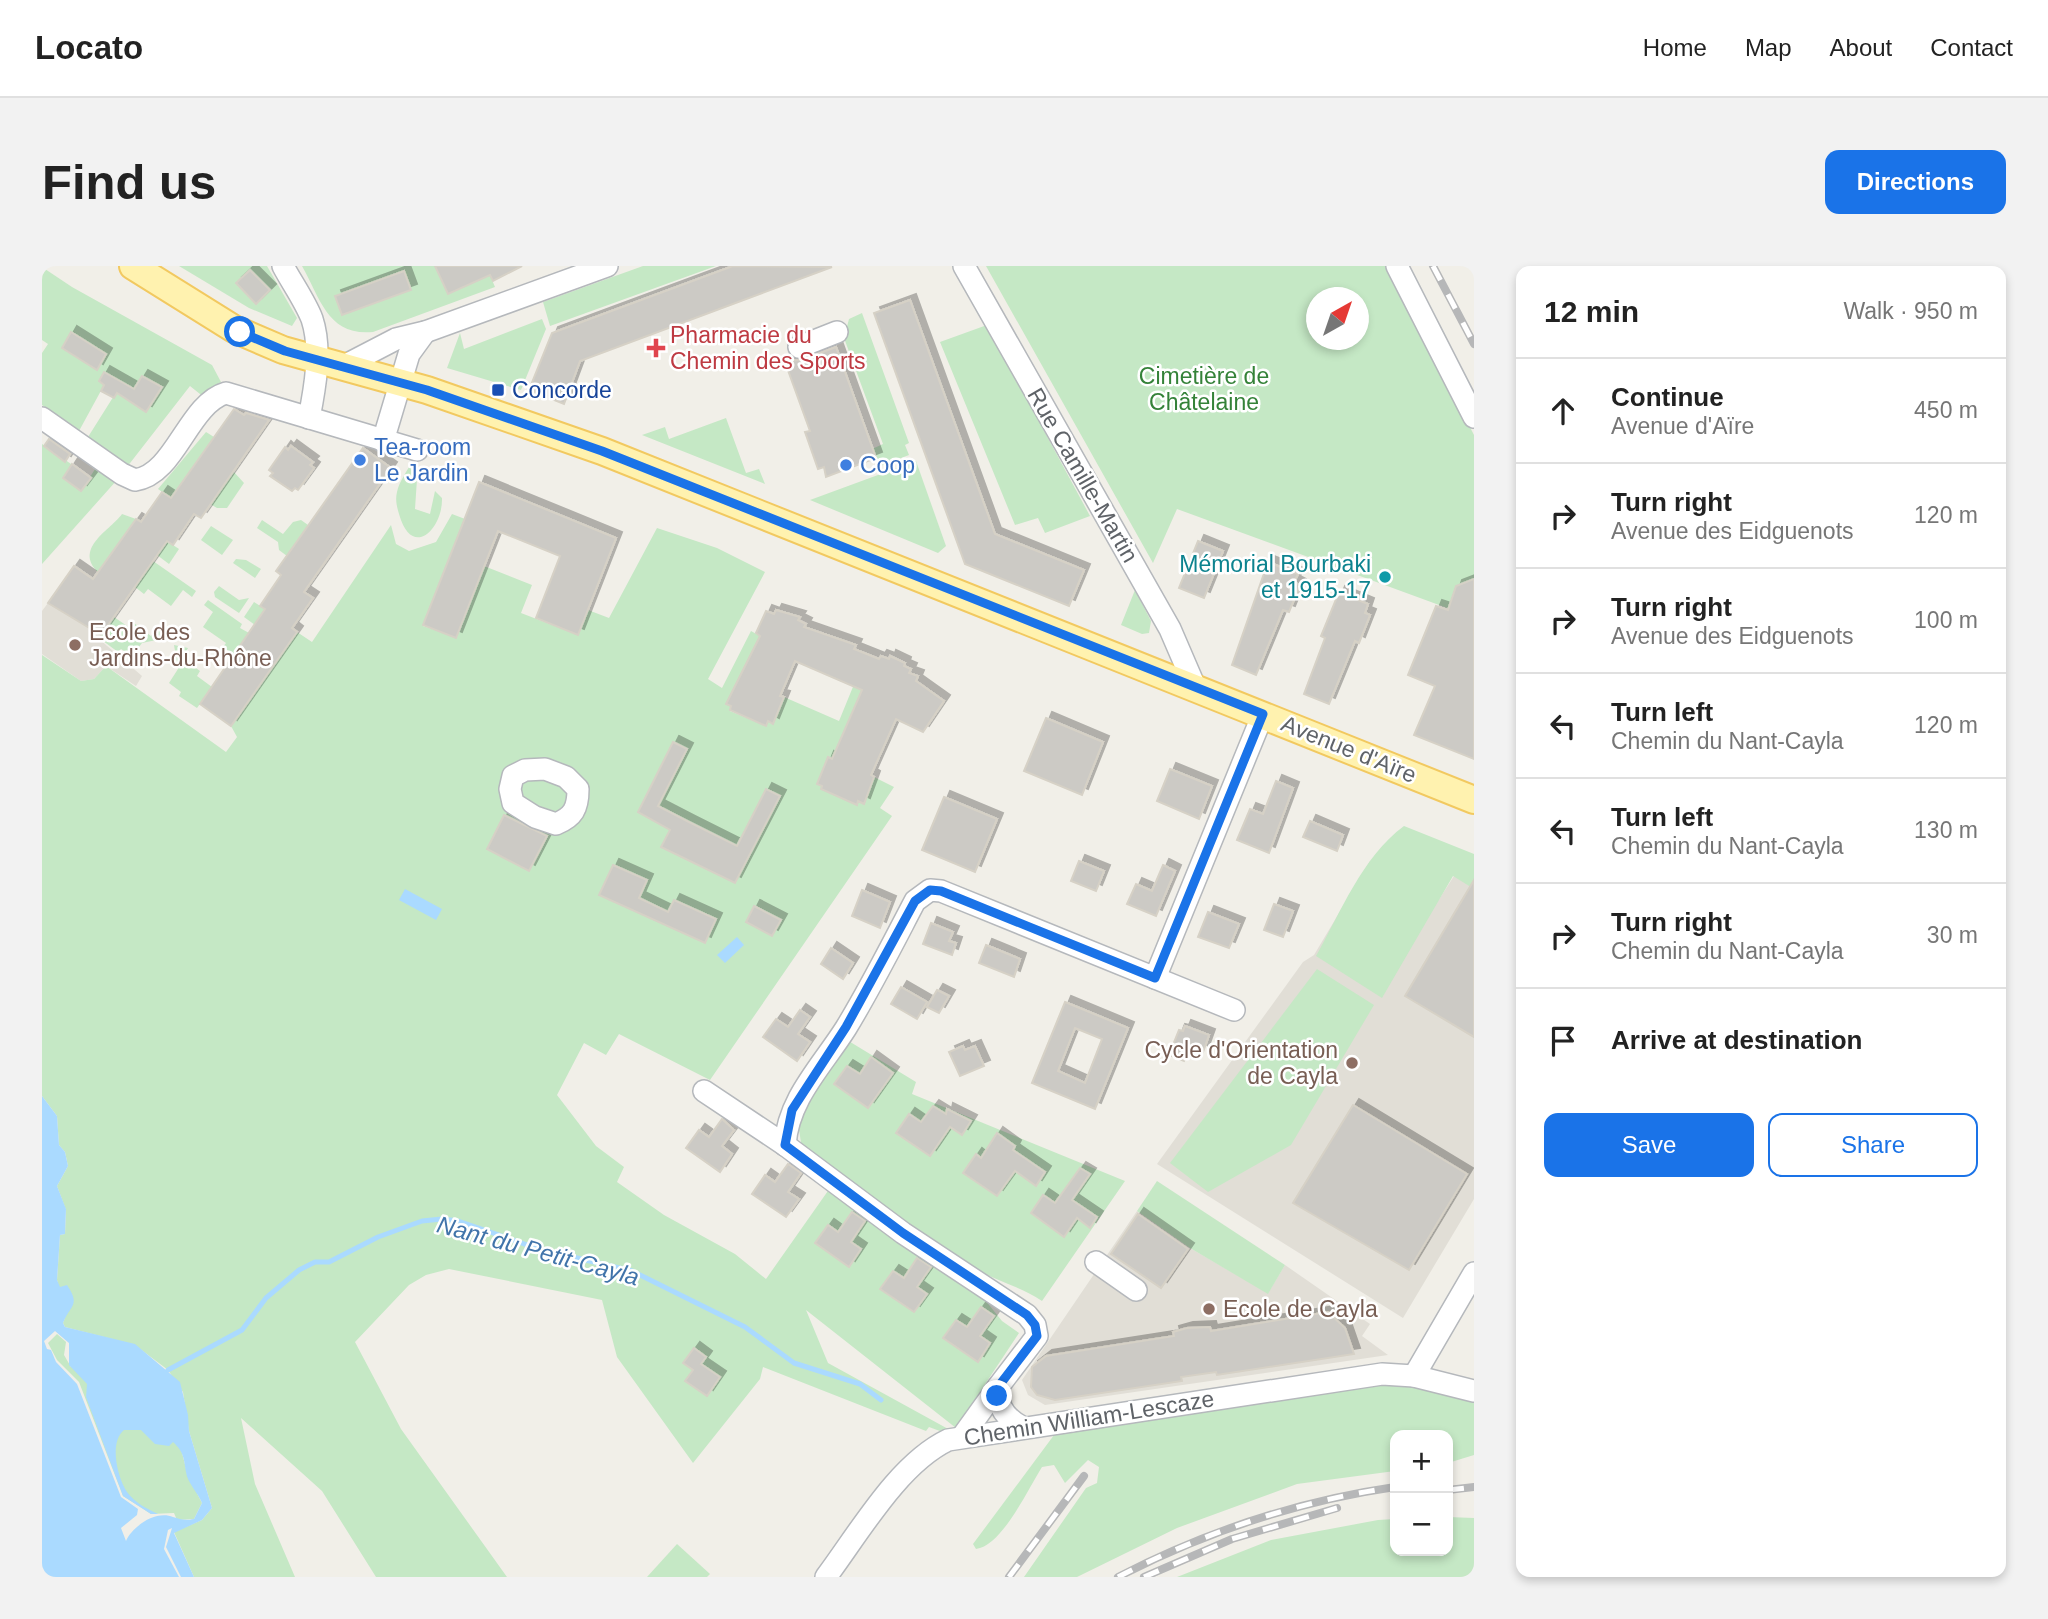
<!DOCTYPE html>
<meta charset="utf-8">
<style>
body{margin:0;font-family:Arial,sans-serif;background:#f2f2f2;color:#222}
.controls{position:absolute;right:21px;bottom:21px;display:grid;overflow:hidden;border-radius:14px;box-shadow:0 4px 10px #0003}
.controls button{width:63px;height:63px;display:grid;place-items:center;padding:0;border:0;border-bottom:2px solid #e0e0e0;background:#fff;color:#222;font:35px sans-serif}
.compass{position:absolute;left:1264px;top:21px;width:63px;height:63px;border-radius:50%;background:#fff;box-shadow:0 4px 10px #0003;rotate:40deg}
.stop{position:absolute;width:21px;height:21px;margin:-16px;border:5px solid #1a73e8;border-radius:50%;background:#fff}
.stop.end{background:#1a73e8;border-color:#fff;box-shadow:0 2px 7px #0008}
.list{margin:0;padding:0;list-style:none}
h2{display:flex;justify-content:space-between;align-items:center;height:91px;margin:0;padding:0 28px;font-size:30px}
h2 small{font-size:23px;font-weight:400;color:#767676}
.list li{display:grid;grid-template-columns:46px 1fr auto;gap:21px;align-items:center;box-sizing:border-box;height:105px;padding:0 28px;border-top:2px solid #e0e0e0}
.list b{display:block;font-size:26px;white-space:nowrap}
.list p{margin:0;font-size:23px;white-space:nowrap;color:#767676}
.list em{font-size:23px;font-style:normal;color:#767676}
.actions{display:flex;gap:14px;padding:21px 28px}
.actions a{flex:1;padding:16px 0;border:2px solid #1a73e8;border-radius:14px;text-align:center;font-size:24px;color:#1a73e8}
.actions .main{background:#1a73e8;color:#fff}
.icon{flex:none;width:38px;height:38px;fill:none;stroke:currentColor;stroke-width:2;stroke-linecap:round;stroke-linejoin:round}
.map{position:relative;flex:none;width:1432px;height:1311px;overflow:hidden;border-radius:14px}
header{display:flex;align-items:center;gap:42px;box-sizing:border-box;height:98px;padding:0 35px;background:#fff;border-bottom:2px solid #e0e0e0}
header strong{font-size:33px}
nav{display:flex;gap:38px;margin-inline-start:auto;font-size:24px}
.intro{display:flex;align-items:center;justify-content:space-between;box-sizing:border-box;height:168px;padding:0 42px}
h1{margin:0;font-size:49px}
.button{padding:18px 32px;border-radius:14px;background:#1a73e8;color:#fff;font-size:24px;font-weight:700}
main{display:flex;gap:42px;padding:0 42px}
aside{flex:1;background:#fff;border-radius:14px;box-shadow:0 4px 10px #0003}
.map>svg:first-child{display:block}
</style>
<header>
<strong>Locato</strong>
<nav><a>Home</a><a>Map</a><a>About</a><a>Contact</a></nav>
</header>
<div class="intro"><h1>Find us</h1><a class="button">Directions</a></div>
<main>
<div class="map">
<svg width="1432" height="1311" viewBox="0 0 1432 1311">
<defs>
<filter id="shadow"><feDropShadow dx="6" dy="-6" stdDeviation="0" flood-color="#0004"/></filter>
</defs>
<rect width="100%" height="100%" fill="#f1efe8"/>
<g fill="#e1ded6">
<polygon points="6,337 59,369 57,373 100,410 94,420 64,400 52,413 39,415 0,388 0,345"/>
<polygon points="1328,595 1396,635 1412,610 1432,622 1432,933 1361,1052 1115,898 1261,696 1272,689"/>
<polygon points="1095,945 1148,982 1226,1027 1243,999 1328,1058 1320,1070 1346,1089 1003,1139 986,1129 980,1114"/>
</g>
<g fill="#c5e8c5" fill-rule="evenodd">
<polygon points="137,0 225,0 255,52 250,60 207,42"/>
<path d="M 260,0 L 393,0 L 407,28 L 448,9 L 453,21 L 331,66 C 286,70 279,34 260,0 Z"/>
<polygon points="601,0 674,0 508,60 501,36"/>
<path d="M 944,0 L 1345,0 L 1432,169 L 1432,328 L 1408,343 L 1135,243 L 1111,297 ZM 1274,32 L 1316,32 L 1316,74 L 1274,74 Z"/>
<polygon points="0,1 30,21 170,99 179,116 169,122 163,132 148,120 85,201 46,171 80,117 67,110 37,165 0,139 0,87 6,78 0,74"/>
<polygon points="820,47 867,177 863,179 867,189 836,201 830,183 841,178 802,72 807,53"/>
<polygon points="500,53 504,63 479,124 405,102 418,67 422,83"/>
<polygon points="945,59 1048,250 1003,267 996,252 973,259 898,76"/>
<polygon points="684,152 704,207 717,203 723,218 600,169 623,161 627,173"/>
<polygon points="164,166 172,171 129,232 116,223"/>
<polygon points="0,178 48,211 55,200 75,214 0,298"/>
<polygon points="874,195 904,280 896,287 768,234"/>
<path d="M 370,196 L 376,198 L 373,243 L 388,248 L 393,225 L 400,232 C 401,263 370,294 357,248 C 355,241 353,234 355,226 C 357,216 365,205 370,196 Z"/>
<polygon points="191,205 202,217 185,242 175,242 168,238"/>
<path d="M 80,248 L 94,253 L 56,306 C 31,282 70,263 80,248 Z"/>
<polygon points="410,248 423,253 381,360 414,371 442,300 490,319 479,347 536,369 546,344 567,352 615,262 675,282 723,306 666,413 680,422 709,365 718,370 685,437 689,440 688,445 724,460 726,455 731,457 742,431 797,455 815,411 824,415 790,493 786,492 775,517 780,520 779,523 814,538 816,535 822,537 832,511 852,521 838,542 850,550 668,814 577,768 564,789 542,777 515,829 554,880 582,901 575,916 622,949 693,988 724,1013 788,922 935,1024 960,1055 977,1067 914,1162 764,1044 786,1097 908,1164 906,1168 887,1161 884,1165 721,1101 718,1113 651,1197 575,1091 560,1034 407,1003 384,1009 367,1019 313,1076 359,1163 465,1311 334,1311 280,1225 199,1152 213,1218 253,1311 152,1311 132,1266 160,1254 170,1242 147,1165 141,1126 126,1104 93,1079 23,1061 21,1057 24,1049 15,1014 18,969 23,968 24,944 15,920 26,900 23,886 17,879 15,850 0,830 0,389 39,415 52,413 64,400 184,486 195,471 189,460 255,366 270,376 349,259 354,278 367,285 394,276"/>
<polygon points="220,254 241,268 251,256 259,254 266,259 245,290 237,284 236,276 215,262"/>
<polygon points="169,260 191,274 180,289 159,274"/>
<polygon points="125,275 137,283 127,298 115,289"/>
<polygon points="194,293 204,294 219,303 213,312 191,297"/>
<polygon points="111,295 154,325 150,331 141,324 129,340 106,323 102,328 93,321"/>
<polygon points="177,320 197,334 207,332 197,347 173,331 172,326"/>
<polygon points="1093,324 1109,355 1107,367 1100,368 1079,359"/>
<polygon points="166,334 200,358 198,362 207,367 192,389 181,381 184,377 161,361 171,346 162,339"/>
<polygon points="212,336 223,343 213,359 202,351"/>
<polygon points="72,351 88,362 92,357 109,370 116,361 124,372 100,377 90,390 79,383 76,386 57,372"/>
<polygon points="132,379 146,382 140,392 158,405 155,410 170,421 155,442 137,430 139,426 127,417 136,403"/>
<path d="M 1362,560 L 1432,588 L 1432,623 L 1411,610 L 1340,732 L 1274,690 C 1299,646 1320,591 1362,560 Z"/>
<polygon points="1275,703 1332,739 1249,879 1166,926 1128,897"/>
<path d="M 805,774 L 874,816 L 870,828 L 1083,915 L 1000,1035 C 976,1019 948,1013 923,998 C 869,965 820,926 769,889 L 759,877 L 755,849 Z"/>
<polygon points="1115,915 1243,999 1226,1028 1148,982 1095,945"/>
<polygon points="15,1068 24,1076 22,1089 29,1101 38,1079 139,1183 146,1210 160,1237 152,1253 135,1254 132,1247 109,1248 81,1230 37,1116 15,1094 6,1077"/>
<path d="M 1355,1115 L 1432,1132 L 1432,1189 L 1406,1197 L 1406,1169 L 1353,1169 L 1353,1205 L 1255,1218 L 1135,1262 L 1035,1311 L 982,1311 L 1044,1222 L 1055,1217 L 1057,1201 L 1046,1194 L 1023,1217 L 1012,1199 L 1000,1201 C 986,1223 960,1280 934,1283 L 931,1278 L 1015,1165 Z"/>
<polygon points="1406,1251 1432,1252 1432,1311 1135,1311 1229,1274 1336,1254 1353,1253 1353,1285 1406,1285"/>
<polygon points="635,1278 668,1308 665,1311 605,1311"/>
</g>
<g fill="#aadaff" fill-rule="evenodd">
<polygon points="363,623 400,643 394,654 357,634"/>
<polygon points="695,671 702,679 683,697 675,689"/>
<path d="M 0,830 L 15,850 L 17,879 L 23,886 L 26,900 L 15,920 L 24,943 L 23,968 L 18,969 L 15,1014 L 18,1021 L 25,1019 C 39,1040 28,1039 21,1057 L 23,1061 L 93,1078 L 138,1116 L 146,1149 L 147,1165 L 170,1242 L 160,1254 L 132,1267 L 152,1311 L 139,1311 L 124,1281 L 130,1262 L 126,1264 L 122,1283 L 137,1311 L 0,1311 ZM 13,1065 L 27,1077 L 27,1099 L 45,1118 L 44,1131 L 81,1230 L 109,1248 L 116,1248 C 105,1243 92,1236 85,1226 C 75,1211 67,1176 82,1164 L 99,1164 L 113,1178 L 127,1180 L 131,1176 C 142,1186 142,1193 144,1206 C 145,1216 156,1227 160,1237 L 152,1253 C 142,1255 138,1253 131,1251 C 113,1244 90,1261 84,1275 L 79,1262 L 95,1249 L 96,1243 L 79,1231 L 35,1118 L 14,1096 L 9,1084 L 5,1083 L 2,1075 Z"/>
</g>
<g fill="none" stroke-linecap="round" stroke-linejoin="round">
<polyline stroke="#aadaff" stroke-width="5" points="126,1104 200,1064 224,1032 257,1004 273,996 287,996 336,971 380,955 400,953 416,955 497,983 590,1005 703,1061 752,1097 818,1118 839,1134"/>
</g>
<g fill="#cccac5" stroke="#d6d1c6" stroke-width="2" fill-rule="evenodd" filter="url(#shadow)">
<polygon points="393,0 480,0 451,15 448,9 406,28"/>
<polygon points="691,0 790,1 538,95 522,138 487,124 510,67"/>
<polygon points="208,4 228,24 214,38 194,17"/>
<polygon points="362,5 369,24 300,49 293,30"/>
<polygon points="868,34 953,268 1042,304 1027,340 923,298 832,47"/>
<polygon points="29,66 64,88 55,104 20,82"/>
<polygon points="794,81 834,192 784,211 782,201 776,203 763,166 768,165 743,96 762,93"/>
<polygon points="62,106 92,123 100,110 120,121 104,146 75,127 72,132 59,125 62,119 57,115"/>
<polygon points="192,143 202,149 204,147 227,154 159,252 152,248 131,279 125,275 59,369 6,337 32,300 51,313 94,253 99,256 120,226 129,232"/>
<polygon points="7,173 28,188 23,196 2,180"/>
<polygon points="249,180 271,196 268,199 272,202 256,224 253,222 250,225 228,210 231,207 227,204 243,181 246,184"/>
<polygon points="321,182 349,202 262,326 271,332 250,362 255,366 189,460 158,438 223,343 218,340 239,309 234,305"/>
<polygon points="30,198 49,212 39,225 21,212"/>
<polygon points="437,216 574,272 536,369 494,352 518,290 456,265 414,372 381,359"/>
<polygon points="1156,275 1181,285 1162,332 1137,322"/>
<polygon points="1226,296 1256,308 1252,316 1258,319 1247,346 1241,344 1214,409 1190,399"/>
<polygon points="1432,313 1432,493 1372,469 1393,420 1366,409 1394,340 1406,344 1414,320"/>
<polygon points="1297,326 1326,338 1323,347 1328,349 1317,377 1313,375 1287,438 1262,428 1283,372 1279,370"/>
<polygon points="734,344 758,351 756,354 764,358 762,361 814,379 812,383 837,393 839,390 847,393 848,390 863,397 862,400 869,403 867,407 876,410 874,415 902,435 881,466 854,453 829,509 832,511 822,538 816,535 815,539 779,523 780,520 775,518 786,491 790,493 820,424 753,395 738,430 742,431 731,458 726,455 724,460 688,444 689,440 684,438 718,370 714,367 724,345 732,348"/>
<polygon points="1004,452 1061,476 1040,529 982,505"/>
<polygon points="631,476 645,483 616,540 647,556 695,580 724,523 738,530 693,617 619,581 628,564 596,546"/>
<polygon points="1128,503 1170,520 1157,553 1115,535"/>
<polygon points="1234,515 1251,522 1227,587 1195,574 1208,543 1221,548"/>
<polygon points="902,531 955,553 933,606 880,584"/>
<polygon points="462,549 505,570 487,605 445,583"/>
<polygon points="1268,555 1301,569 1295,585 1261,571"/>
<polygon points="1037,595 1062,605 1054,625 1029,615"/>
<polygon points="571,599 605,614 597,632 626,646 632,634 674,653 663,677 557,629"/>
<polygon points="1121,599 1133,605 1114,650 1085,638 1094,618 1110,625"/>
<polygon points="1432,614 1432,771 1363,730"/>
<polygon points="820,624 848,636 838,662 810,650"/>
<polygon points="1232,638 1251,645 1241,671 1222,664"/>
<polygon points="712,640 739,654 730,670 704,656"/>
<polygon points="1166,646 1197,658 1187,682 1156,671"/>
<polygon points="889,657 911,666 907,675 914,677 910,689 881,678"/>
<polygon points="944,679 978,693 972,711 937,697"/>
<polygon points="789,682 811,697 801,713 779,698"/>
<polygon points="859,721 885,736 875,753 849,738"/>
<polygon points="895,724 907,730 897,747 885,741"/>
<path d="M 1023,736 L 1086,762 L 1053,843 L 990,817 ZM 1033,762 L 1060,773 L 1043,817 L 1016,805 Z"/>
<polygon points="758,744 768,751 756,768 768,776 755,795 721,771 734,753 746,761"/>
<polygon points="1143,760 1167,769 1161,786 1148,781 1142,795 1127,789 1137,764 1141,765"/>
<polygon points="921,780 923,784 933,780 942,800 918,810 907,786"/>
<polygon points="829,791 851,807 826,842 792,818 805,800 818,808"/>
<polygon points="1311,839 1425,908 1367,1004 1251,937"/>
<polygon points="891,840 904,848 905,843 929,855 920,869 908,861 888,890 854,867 867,848 879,856"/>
<polygon points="680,853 692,864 680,880 690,888 678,906 644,882 657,864 667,871"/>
<polygon points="955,867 973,880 971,884 1003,906 994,920 973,905 955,930 921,907 934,888 939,892"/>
<polygon points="746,898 759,907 746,926 757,933 744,951 710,928 723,909 733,916"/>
<polygon points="1038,902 1048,908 1030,934 1055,951 1048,962 1035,952 1022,971 989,947 1001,929 1013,937"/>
<polygon points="810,946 823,955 809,976 819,983 807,1001 773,977 786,959 796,966"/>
<polygon points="1096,948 1146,983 1119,1022 1069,988"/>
<polygon points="875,992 889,1001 875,1021 885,1028 872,1046 838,1023 851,1005 862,1012"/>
<polygon points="939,1041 952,1050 938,1070 948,1077 936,1096 901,1072 914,1054 925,1061"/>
<polygon points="1286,1046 1303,1062 1312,1088 1175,1109 1174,1106 1139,1111 1140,1115 1013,1134 995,1129 989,1121 990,1101 1004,1090 1132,1070 1131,1066 1145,1062 1168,1061 1169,1065"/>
<polygon points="652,1082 664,1091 659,1098 678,1111 665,1130 643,1115 651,1104 641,1097"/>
</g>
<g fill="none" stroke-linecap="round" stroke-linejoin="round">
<g stroke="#b5b8bc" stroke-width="24">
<g id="minor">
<path d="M 241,0 C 250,17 263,35 270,53 C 280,83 273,122 267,152"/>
<polyline points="922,0 1128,363 1153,421"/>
<polyline points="1355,0 1432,151"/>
<polyline points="757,81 795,66"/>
<polyline points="300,101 354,73 383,66 565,0"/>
<path d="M 0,152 L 80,208 L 93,214 C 133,209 146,138 184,127 L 375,184"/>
<polyline points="341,175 367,88 383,66"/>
<path d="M 503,503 L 524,511 L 536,523 C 536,543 531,551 514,558 L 493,551 L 471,537 L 468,523 L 471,510 L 483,504 Z"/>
<polyline points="1113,712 1221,448"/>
<path d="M 662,825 L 743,879 L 861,967 L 985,1049 L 993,1059 L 995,1070 L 956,1121 C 954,1140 965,1154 982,1162"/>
<path d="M 743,879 C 746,833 780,800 804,762 C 829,721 851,677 873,635 L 888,624 L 899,625 L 1192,744"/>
<polyline points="1054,996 1094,1024"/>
<polyline points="1432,1007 1372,1110 1432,1125"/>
<polyline points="920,1171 956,1121"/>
<path d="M 784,1311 C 817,1267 856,1198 906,1174 L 1340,1108 L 1372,1110"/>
</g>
</g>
<g stroke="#f2c960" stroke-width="30">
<polyline id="major" points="91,0 192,63 241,84 385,124 560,185 1432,534"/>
</g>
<use href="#minor" stroke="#fff" stroke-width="21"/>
<use href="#major" stroke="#fff2af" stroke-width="26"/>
<g stroke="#b6b7b8" stroke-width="8">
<g id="rail">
<polyline points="1391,0 1432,78"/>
<polyline points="1406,1224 1432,1221"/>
<polyline points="967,1311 1042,1210"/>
<path d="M 1076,1311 C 1163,1266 1256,1235 1353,1221"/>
<polyline points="1102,1311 1190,1273 1295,1242"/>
</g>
</g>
<use href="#rail" stroke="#fff" stroke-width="5" stroke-dasharray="16" stroke-linecap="butt"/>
</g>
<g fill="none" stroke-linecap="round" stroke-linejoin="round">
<polyline stroke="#1a73e8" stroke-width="9" points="198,66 243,85 385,124 560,185 1221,448 1113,712 899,625 888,624 873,635 804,761 750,844 743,879 861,967 985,1049 993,1059 995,1070 956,1121 955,1130"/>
</g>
<path fill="#e0444e" stroke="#fff" stroke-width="2.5" d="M610.5 71.5h7v7h7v7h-7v7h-7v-7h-7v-7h7z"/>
<rect fill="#1a4fb4" stroke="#fff" stroke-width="2.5" x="449" y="117" width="14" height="14" rx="3.5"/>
<g fill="#3f7fe0" stroke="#fff" stroke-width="2.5">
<circle cx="318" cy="194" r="7"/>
<circle cx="804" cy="199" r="7"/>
</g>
<circle fill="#0f9aa8" stroke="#fff" stroke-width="2.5" cx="1343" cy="311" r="7"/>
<g fill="#8d6e63" stroke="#fff" stroke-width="2.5">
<circle cx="33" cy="379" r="7"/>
<circle cx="1310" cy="797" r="7"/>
<circle cx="1167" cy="1043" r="7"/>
</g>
<g text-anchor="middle" stroke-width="5" stroke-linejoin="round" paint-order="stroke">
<g font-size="23" fill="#be3a42" stroke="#fff" text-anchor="start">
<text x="628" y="77">Pharmacie du<tspan x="628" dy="26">Chemin des Sports</tspan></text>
</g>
<g font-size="23" fill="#348238" stroke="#fff">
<text x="1162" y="118">Cimetière de<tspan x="1162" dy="26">Châtelaine</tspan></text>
</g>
<g font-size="23" fill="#164399" stroke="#fff" text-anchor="start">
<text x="470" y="132">Concorde</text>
</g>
<g font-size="23" fill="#366cbe" stroke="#fff" text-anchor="start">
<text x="332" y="189">Tea-room<tspan x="332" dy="26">Le Jardin</tspan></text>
<text x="818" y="207">Coop</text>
</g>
<g font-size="23" fill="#5f6368" stroke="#fff">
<text transform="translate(1041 209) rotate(60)" y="8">Rue Camille-Martin</text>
<text transform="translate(1307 483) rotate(22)" y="8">Avenue d'Aïre</text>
<text transform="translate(1047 1152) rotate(-9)" y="8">Chemin William-Lescaze</text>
</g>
<g font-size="23" fill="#0d838f" stroke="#fff" text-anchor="end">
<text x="1329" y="306">Mémorial Bourbaki<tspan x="1329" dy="26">et 1915-17</tspan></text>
</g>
<g font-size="23" fill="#785e54" stroke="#fff" text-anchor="start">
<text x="47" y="374">Ecole des<tspan x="47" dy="26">Jardins-du-Rhône</tspan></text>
<text x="1296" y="792" text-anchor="end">Cycle d'Orientation<tspan x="1296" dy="26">de Cayla</tspan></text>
<text x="1181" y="1051">Ecole de Cayla</text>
</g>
<g font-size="24" font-style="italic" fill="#4174aa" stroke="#fff">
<text transform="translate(496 985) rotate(15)" y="8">Nant du Petit-Cayla</text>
</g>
</g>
</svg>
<div class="controls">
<button>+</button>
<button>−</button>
</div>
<svg class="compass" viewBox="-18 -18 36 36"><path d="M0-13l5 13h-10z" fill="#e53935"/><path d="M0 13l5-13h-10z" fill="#767676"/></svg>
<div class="stop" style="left:198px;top:66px"></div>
<div class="stop end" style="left:955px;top:1130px"></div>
</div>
<aside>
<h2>12 min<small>Walk · 950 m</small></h2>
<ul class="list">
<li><svg class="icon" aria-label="ahead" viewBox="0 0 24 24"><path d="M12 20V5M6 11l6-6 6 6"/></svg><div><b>Continue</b><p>Avenue d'Aïre</p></div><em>450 m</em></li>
<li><svg class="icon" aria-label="right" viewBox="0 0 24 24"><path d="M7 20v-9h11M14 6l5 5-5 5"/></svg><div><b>Turn right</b><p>Avenue des Eidguenots</p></div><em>120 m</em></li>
<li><svg class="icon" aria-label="right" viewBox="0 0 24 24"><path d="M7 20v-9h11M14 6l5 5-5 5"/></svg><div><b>Turn right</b><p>Avenue des Eidguenots</p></div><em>100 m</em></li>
<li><svg class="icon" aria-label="left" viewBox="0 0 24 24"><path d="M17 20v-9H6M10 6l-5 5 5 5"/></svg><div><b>Turn left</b><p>Chemin du Nant-Cayla</p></div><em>120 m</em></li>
<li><svg class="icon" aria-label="left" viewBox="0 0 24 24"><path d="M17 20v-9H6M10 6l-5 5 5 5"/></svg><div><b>Turn left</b><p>Chemin du Nant-Cayla</p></div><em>130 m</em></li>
<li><svg class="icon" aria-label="right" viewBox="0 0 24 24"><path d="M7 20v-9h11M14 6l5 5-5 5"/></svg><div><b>Turn right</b><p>Chemin du Nant-Cayla</p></div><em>30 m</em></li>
<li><svg class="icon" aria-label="arrive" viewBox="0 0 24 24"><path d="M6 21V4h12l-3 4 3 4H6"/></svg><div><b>Arrive at destination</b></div></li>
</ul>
<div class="actions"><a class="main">Save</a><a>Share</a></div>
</aside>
</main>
